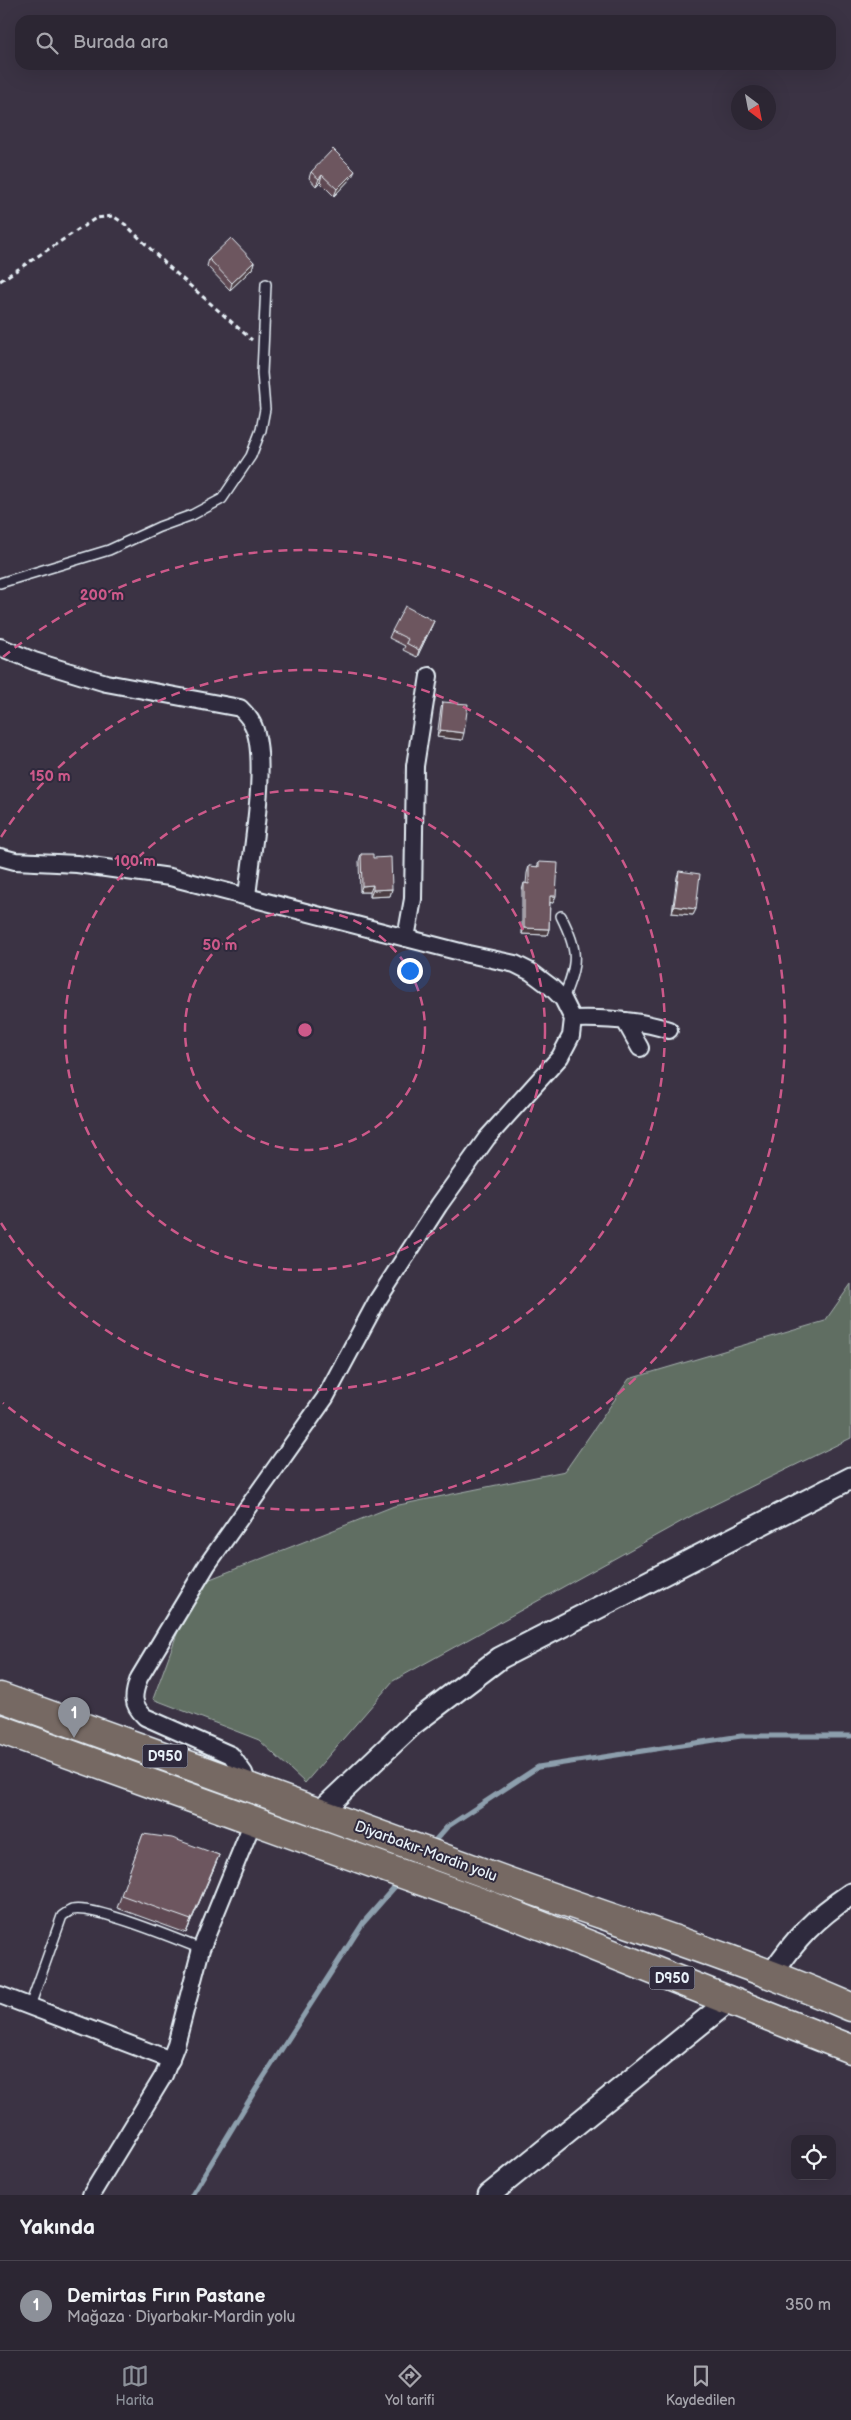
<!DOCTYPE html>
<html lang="tr">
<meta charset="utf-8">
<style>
body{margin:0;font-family:"Balsamiq Sans",sans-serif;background:#342e3b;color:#f1f3f6}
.controls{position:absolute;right:15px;bottom:15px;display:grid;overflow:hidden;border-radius:10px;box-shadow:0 5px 20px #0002}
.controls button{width:45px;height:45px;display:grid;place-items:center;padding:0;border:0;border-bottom:1px solid #48434e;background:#2c2633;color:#f1f3f6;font:25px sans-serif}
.compass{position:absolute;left:731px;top:85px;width:45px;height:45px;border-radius:50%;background:#2c2633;box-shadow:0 5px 20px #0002;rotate:148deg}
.you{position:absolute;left:409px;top:970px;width:18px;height:18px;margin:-12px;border:4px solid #fff;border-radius:50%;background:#1a73e8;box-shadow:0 0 0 8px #1a73e833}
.badge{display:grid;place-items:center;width:32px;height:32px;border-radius:50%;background:#8c9099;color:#fff;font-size:16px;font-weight:700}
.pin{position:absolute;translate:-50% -41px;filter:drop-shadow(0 1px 2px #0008)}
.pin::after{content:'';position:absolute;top:26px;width:18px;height:15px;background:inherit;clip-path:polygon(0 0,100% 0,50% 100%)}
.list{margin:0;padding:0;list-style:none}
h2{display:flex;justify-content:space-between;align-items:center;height:65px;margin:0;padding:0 20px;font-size:21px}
h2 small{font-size:16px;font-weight:400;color:#a6a5ac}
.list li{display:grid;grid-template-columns:32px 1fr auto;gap:15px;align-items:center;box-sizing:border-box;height:90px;padding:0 20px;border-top:1px solid #48434e}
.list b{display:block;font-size:19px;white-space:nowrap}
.list p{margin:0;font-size:16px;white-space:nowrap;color:#a6a5ac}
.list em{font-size:16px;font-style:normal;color:#a6a5ac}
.icon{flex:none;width:28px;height:28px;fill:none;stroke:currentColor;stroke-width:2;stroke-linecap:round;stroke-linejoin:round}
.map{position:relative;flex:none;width:851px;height:2195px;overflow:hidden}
.search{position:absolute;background:#2c2633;box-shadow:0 5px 20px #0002;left:15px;right:15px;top:15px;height:55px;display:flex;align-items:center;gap:12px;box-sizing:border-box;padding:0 18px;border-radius:15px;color:#a6a5ac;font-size:19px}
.sheet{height:155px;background:#2c2633}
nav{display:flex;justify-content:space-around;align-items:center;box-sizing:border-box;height:70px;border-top:1px solid #48434e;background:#2c2633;font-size:14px;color:#a6a5ac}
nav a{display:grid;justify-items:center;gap:2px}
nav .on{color:#8c9099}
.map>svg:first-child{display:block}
</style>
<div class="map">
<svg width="851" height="2195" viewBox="0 0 851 2195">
<rect width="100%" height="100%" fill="#3b3344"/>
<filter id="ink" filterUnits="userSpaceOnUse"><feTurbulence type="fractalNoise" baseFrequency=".02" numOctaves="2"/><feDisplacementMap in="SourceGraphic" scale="10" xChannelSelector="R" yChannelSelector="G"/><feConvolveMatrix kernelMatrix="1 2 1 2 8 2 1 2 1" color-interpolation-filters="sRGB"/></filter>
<g filter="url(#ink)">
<polygon fill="#616e62" stroke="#a4b0ad" points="851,1284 851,1438 695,1514 393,1681 305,1783 259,1740 153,1699 195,1585 394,1506 565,1471 629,1379 825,1321"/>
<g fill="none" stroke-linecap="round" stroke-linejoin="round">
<g stroke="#8d9fad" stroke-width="5">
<polyline points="432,1844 447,1827 538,1767 741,1736 851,1736"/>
<polyline points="192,2195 256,2089 363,1923 398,1883"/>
</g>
<g stroke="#e8f1f8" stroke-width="12">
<g id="service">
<polyline points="0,583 109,550 159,527 192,515 222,499 251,456 261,430 265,409 262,373 266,284"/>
<path d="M 561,916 C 579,952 578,962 563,999"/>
<path d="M 30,2006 L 62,1916 C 65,1914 69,1911 72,1910 C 95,1905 176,1939 201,1949"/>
</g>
</g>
<g stroke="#e8f1f8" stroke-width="20">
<g id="minor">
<path d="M 0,647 L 34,661 L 106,683 L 240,708 C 244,712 249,717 252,723 C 270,755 251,857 247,896"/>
<path d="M 0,857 L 15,861 L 77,864 L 170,877 L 468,954 L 515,964 L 531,972 L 551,987 L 563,999 L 573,1019 L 571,1036 L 560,1057 L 487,1138 L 439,1205 L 377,1301 L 325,1398 L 207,1565 L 139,1678 C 133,1695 131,1704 145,1717 L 231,1755 L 244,1773 L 248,1785"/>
<polyline points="406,938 413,899 415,766 429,676"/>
<path d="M 573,1019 C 605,1018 638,1020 669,1030"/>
<polyline points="625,1021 640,1048"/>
<polyline points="0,1995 171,2060"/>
<polyline points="91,2195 164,2075 176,2045 201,1949 254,1819"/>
</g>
</g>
<g stroke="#e8f1f8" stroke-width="25">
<g id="tertiary">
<polyline points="320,1812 413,1724 500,1658 851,1478"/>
<path d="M 772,1974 C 796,1938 815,1918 851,1894"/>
<polyline points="489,2195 730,2000"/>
</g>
</g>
<g stroke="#e8f1f8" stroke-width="31">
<g id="trunk">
<path d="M 0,1697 C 170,1758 339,1820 509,1882 C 624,1923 739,1959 851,2007"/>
<polyline points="0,1729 494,1907 851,2049"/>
</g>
</g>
<polyline stroke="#e8f1f8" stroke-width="3" stroke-dasharray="5 4" stroke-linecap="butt" points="0,281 96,218 113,216 126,225 169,267 252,340"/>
<use href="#service" stroke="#2f2a3d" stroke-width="9"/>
<use href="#minor" stroke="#2f2a3d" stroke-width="16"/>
<use href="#tertiary" stroke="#2f2a3d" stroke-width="21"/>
<use href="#trunk" stroke="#766964" stroke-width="28"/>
</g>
<g fill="#5e4a52" stroke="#e8f1f8">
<polygon points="311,172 352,177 334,196 320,182 316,186 309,178"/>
<polygon points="209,259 254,262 252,269 230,290 207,266"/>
<polygon points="431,628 417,657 403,650 405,646 389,638 392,631"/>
<polygon points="443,702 462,740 437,737 441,708"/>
<polygon points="361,854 373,858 392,889 390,896 370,897 370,892 360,892 359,861"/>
<polygon points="539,862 553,903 550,902 549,929 547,935 522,934 522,890 524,883 526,884 527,873 529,866 537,867"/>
<polygon points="679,871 696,909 693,915 672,913 677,877"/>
<polygon points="143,1834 219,1855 214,1868 186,1933 117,1908"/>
</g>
<g fill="#4c3c42" stroke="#e8f1f8">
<polygon points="355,171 352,177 334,196 337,189"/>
<polygon points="322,175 320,182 316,186 319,179"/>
<polygon points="254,262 252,269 230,290 232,283"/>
<polygon points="434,621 431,628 417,657 419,650"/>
<polygon points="440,730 464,733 462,740 437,737"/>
<polygon points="373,885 370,892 360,892 362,886"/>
<polygon points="392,889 390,896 370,897 373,890"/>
<polygon points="550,896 556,896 553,903 548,902"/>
<polygon points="674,906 696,909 693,915 672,913"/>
<polygon points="524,928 549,929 547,935 522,934"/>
<polygon points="219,1855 214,1868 186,1933 191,1920"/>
</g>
<g fill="#6d565f" stroke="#e8f1f8">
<polygon points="333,149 355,171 337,189 322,175 319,179 311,172"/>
<polygon points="231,238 254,262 232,283 209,259"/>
<polygon points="405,606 434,621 419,650 406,643 408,639 392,631"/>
<polygon points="443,702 468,704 464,733 440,730"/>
<polygon points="361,854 373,854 373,858 391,857 392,889 373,890 373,885 362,886"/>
<polygon points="539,862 558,863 556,896 550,896 549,929 524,928 524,883 529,884 529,866 539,867"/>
<polygon points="679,871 700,874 696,909 674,906"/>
<polygon points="143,1834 172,1838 219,1855 191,1920 121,1895"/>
</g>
</g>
<g fill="none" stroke="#cd598a" stroke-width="2.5" stroke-dasharray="9 6">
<circle cx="305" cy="1030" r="120"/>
<circle cx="305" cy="1030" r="240"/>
<path d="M1 837A360 360 0 1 1 1 1223"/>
<path d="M3 657A480 480 0 1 1 3 1403"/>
</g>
<g text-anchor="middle" stroke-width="4" stroke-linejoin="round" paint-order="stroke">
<g fill="#2f2a3d" stroke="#b0b5c0" stroke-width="1">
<rect x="142.5" y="1744.5" width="45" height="23" rx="4"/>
<rect x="649.5" y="1966.5" width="45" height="23" rx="4"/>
</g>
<g font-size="14" font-weight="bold" fill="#e8f1f8">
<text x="165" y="1761">D950</text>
<text x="672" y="1983">D950</text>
</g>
<g font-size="15" fill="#e8f1f8" stroke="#2f2a3d">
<text transform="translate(426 1851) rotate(20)" y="5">Diyarbakır-Mardin yolu</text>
</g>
</g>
<circle cx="305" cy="1030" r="8" fill="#cd598a" stroke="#2f2a3d" stroke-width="2.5"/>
<g font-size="15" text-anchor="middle" font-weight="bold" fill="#cd598a" stroke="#2f2a3d" stroke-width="4" stroke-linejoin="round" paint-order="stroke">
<text x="102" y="600">200 m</text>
<text x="50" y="781">150 m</text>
<text x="135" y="866">100 m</text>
<text x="220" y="950">50 m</text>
</g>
</svg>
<div class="controls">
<button><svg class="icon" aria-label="locate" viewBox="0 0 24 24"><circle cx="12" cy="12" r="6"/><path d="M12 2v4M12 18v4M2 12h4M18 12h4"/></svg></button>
</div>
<svg class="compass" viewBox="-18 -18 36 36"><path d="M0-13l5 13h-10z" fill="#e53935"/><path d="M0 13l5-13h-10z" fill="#a6a5ac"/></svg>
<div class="you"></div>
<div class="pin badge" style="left:74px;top:1738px">1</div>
<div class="search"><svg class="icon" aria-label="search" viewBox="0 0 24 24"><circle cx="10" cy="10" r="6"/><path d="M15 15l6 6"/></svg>Burada ara</div>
</div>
<section class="sheet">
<h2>Yakında<small></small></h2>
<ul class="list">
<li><span class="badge">1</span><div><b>Demirtas Fırın Pastane</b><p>Mağaza · Diyarbakır-Mardin yolu</p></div><em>350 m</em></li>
</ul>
</section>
<nav>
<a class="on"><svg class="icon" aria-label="map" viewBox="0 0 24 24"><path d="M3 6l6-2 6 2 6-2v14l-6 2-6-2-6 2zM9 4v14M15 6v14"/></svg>Harita</a>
<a><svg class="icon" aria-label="directions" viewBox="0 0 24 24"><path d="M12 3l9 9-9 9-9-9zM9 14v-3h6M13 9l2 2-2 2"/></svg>Yol tarifi</a>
<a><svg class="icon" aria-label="saved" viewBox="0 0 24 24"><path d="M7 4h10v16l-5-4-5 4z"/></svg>Kaydedilen</a>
</nav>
